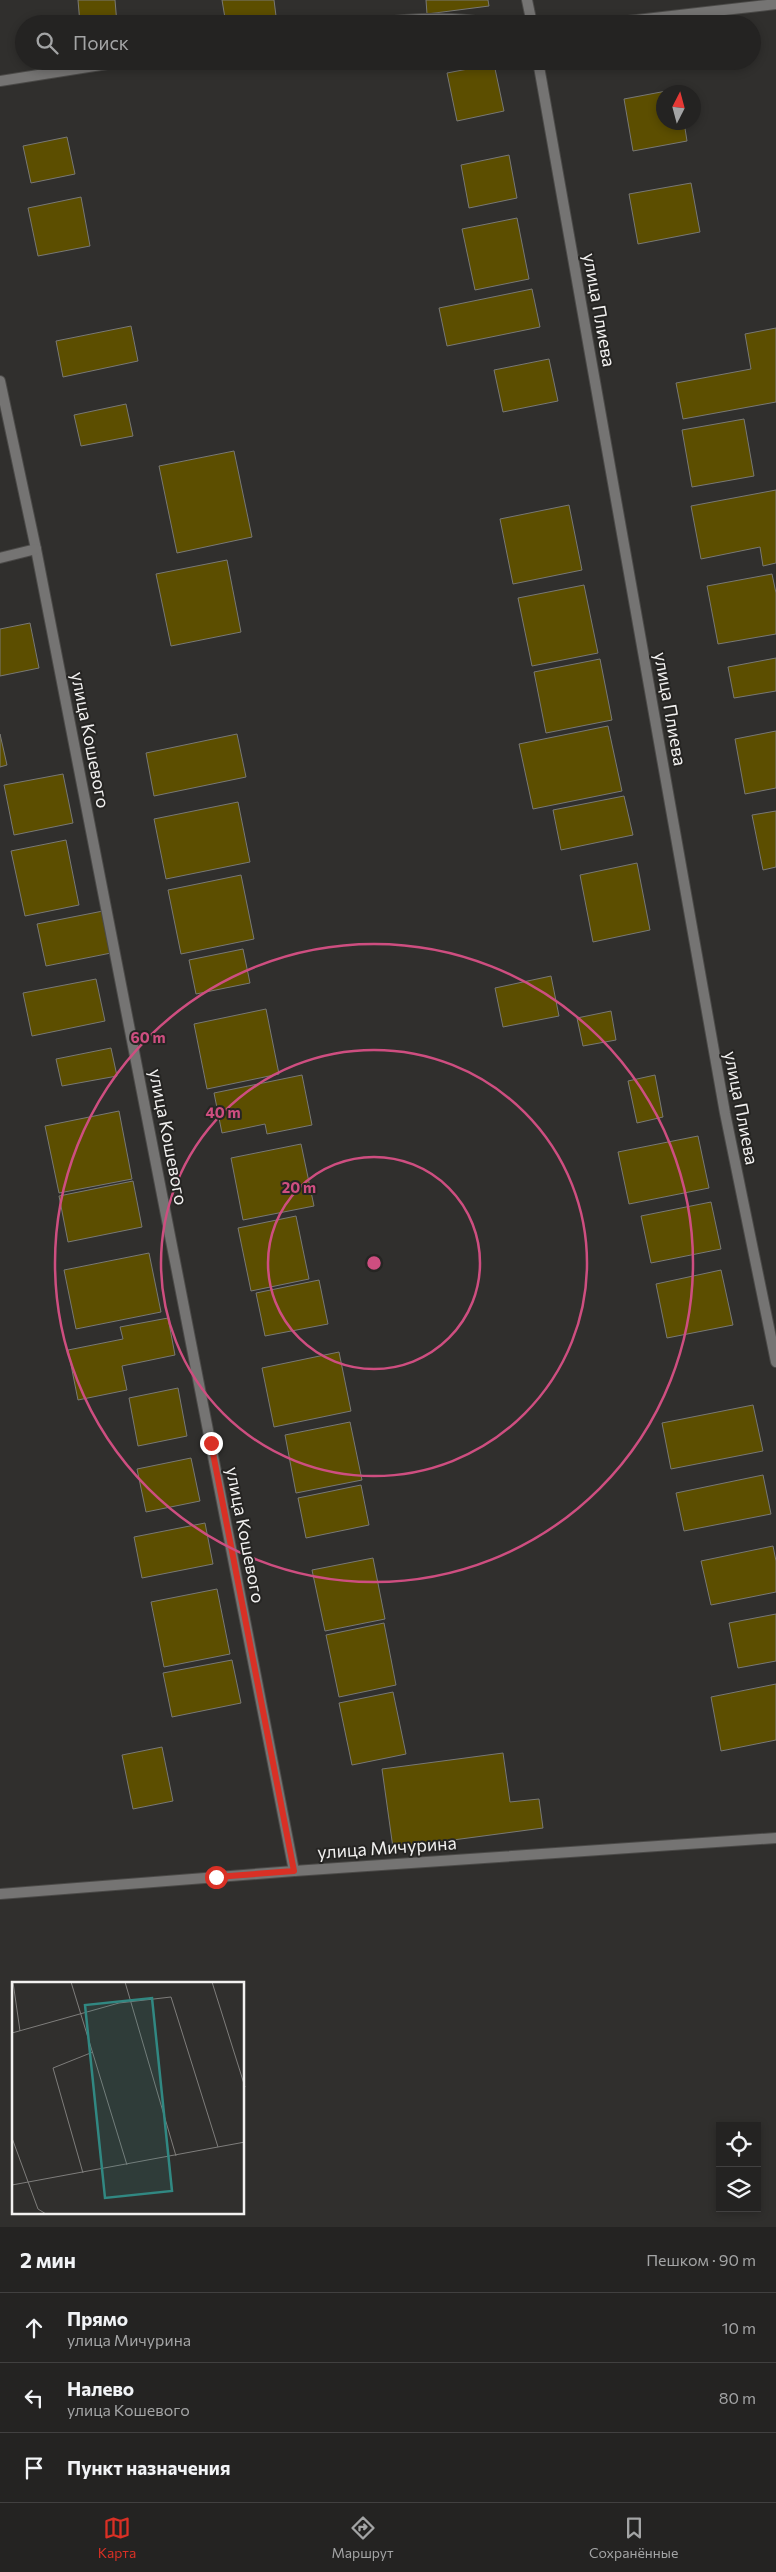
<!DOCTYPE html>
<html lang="ru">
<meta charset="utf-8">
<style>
body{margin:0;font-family:Commissioner,sans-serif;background:#302f2f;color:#f1f3f6}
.controls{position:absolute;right:15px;bottom:15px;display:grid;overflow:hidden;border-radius:0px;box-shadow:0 2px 8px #0003}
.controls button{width:45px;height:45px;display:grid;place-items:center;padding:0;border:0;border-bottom:1px solid #414040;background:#242322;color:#f1f3f6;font:25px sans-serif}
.compass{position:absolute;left:656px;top:85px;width:45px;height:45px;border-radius:50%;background:#242322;box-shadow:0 2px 8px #0003;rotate:6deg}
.stop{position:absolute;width:15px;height:15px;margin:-11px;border:4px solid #d93025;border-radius:50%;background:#fff}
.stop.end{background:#d93025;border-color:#fff;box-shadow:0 1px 5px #0008}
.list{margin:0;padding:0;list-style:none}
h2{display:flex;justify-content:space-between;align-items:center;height:65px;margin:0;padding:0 20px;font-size:21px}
h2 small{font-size:16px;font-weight:400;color:#a3a4a5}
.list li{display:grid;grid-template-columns:32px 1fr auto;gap:15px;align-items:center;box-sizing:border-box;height:70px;padding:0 20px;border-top:1px solid #414040}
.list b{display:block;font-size:19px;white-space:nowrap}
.list p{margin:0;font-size:16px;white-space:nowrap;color:#a3a4a5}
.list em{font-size:16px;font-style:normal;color:#a3a4a5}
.icon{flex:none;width:28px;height:28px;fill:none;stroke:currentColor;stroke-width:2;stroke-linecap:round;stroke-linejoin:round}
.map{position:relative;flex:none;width:776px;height:2227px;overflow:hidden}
.search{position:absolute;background:#242322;box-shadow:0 2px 8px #0003;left:15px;right:15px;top:15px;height:55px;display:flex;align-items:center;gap:12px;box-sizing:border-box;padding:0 18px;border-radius:28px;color:#a3a4a5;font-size:19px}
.sheet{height:275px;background:#242322}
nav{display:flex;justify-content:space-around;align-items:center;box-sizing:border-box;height:70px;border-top:1px solid #414040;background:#242322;font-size:14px;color:#a3a4a5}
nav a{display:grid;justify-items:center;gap:2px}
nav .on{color:#d93025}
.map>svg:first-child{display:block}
</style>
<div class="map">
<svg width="776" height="2227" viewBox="0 0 776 2227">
<rect width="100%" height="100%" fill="#302f2d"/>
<g fill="#5c4e00" stroke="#787875">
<polygon points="78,0 115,0 117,24 80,24"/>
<polygon points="222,0 274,0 277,24 226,24"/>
<polygon points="426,0 488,0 489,6 427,14"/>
<polygon points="494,64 504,111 457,121 447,73"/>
<polygon points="677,89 678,92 664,92 664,122 684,122 687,141 633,151 624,99"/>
<polygon points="67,137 75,174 31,183 23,146"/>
<polygon points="509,155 517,198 469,208 461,165"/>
<polygon points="691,183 700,232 638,244 629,194"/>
<polygon points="81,197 90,246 38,256 28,208"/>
<polygon points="517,218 529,279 475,290 462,229"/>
<polygon points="532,289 540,327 447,346 439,308"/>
<polygon points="131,326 138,361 63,377 56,341"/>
<polygon points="776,328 776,402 683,419 676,383 751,369 745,334"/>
<polygon points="549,359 558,401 503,412 494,370"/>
<polygon points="126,404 133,436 81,446 74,415"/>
<polygon points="744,419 754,476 692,487 682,430"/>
<polygon points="234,451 252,537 177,553 159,466"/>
<polygon points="776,490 776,563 763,566 760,547 701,559 691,506"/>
<polygon points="569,505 582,570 513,584 500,519"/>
<polygon points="227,560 241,632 171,646 156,574"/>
<polygon points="772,574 776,593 776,634 718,644 707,586"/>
<polygon points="584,585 598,653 532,666 518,598"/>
<polygon points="30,623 39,668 0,676 0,629"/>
<polygon points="776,658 776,691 734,698 728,667"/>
<polygon points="600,659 612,720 546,733 534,672"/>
<polygon points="608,726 622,791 533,809 519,744"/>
<polygon points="776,731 776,788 745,794 735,739"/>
<polygon points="0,734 7,765 0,767"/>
<polygon points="237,734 246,777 154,796 146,753"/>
<polygon points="63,774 73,823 14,835 4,785"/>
<polygon points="624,796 633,835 561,850 553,810"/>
<polygon points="238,802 250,862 166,879 154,819"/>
<polygon points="776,811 776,867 763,870 752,815"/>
<polygon points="66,840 79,905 25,916 11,851"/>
<polygon points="637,863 650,930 593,942 580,875"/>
<polygon points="241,875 254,939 181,954 168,890"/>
<polygon points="103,911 111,953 46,966 37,924"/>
<polygon points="243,949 250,983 196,994 189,960"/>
<polygon points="551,976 559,1016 503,1027 495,988"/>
<polygon points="96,979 105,1021 32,1036 23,993"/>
<polygon points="266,1009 279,1074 207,1089 194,1024"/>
<polygon points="611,1011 616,1040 583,1046 577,1018"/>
<polygon points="111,1048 117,1076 62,1086 56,1059"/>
<polygon points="302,1075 312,1125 267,1134 265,1124 222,1133 214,1093"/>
<polygon points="655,1075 663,1117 637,1123 628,1081"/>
<polygon points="119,1111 132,1179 59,1193 45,1126"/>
<polygon points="698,1136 709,1188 629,1204 618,1152"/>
<polygon points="301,1144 314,1206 243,1220 231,1158"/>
<polygon points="133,1181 142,1227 68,1242 59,1196"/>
<polygon points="711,1202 721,1249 651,1263 641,1216"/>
<polygon points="296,1216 309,1279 251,1291 238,1228"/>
<polygon points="149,1253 161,1312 76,1329 64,1270"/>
<polygon points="721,1270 733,1325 667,1338 656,1284"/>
<polygon points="319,1280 328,1324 265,1336 256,1293"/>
<polygon points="168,1318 175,1355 122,1366 127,1390 78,1400 68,1350 123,1339 120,1327"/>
<polygon points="339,1352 351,1411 274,1427 262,1368"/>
<polygon points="178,1388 187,1436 138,1446 129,1398"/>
<polygon points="753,1405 763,1451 671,1469 662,1423"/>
<polygon points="350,1422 362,1480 296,1493 285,1435"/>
<polygon points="191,1458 200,1501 146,1512 137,1469"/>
<polygon points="763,1475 771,1514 684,1531 676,1493"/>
<polygon points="361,1485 369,1525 306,1538 298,1498"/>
<polygon points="205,1523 213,1564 142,1578 134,1537"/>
<polygon points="773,1546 776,1561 776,1592 711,1605 701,1561"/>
<polygon points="373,1558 385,1619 325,1631 312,1570"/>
<polygon points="217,1589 230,1654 164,1667 151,1602"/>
<polygon points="776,1614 776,1661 738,1668 729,1623"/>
<polygon points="384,1623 396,1685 339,1697 326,1635"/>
<polygon points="232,1660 241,1703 172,1717 163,1673"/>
<polygon points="776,1684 776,1740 721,1751 711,1697"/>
<polygon points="393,1692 406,1754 352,1765 339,1703"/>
<polygon points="162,1747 173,1801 133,1809 122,1755"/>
<polygon points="503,1753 510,1802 539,1799 543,1828 393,1848 382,1769"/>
</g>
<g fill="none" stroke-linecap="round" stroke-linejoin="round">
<g stroke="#4b4a48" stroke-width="12">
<g id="minor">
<polyline points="527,0 532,24"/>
<path d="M 370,24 C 410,18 455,16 494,24"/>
<polyline points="602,24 776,4"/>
<polyline points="538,61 725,1113 776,1362"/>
<polyline points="0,81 126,61"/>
<polyline points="0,381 36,549 294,1871"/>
<polyline points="0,558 36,549"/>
</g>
</g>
<g stroke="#4b4a48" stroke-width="12">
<polyline id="tertiary" points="0,1894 294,1871 776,1838"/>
</g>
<use href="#minor" stroke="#757473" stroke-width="10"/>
<use href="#tertiary" stroke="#757473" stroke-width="10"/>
</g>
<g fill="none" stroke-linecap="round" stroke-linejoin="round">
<polyline stroke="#d93025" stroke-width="6" points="211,1443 294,1871 216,1877"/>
</g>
<g fill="none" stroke="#ce4e80" stroke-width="2.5">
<circle cx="374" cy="1263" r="106"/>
<circle cx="374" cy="1263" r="213"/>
<circle cx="374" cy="1263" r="319"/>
</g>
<g text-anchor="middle" stroke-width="4" stroke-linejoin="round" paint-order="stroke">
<g font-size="18" fill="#f2f1f0" stroke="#262523">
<text transform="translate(599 310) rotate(80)" y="6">улица Плиева</text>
<text transform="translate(670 709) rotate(80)" y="6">улица Плиева</text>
<text transform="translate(90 740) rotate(79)" y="6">улица Кошевого</text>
<text transform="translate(741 1108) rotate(79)" y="6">улица Плиева</text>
<text transform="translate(168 1137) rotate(79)" y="6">улица Кошевого</text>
<text transform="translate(245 1535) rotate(79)" y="6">улица Кошевого</text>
<text transform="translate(387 1848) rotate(-4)" y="6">улица Мичурина</text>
</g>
</g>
<g transform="translate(12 1982)">
<rect width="232" height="232" fill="#302f2d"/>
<path fill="none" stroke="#7e7d7b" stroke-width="1" d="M 1,0 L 8,49M 59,0 L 115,183M 113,0 L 164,174M 200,0 L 233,105M 0,51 L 107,21 L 159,15 L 206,165M 0,156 L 26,227 L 34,232M 71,191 L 41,86 L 81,70M 0,203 L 233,160"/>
<path fill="#318882" fill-opacity="0.15" stroke="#318882" stroke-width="2.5" d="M 140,16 L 160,209 L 93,216 L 73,23 Z"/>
<rect width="232" height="232" fill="none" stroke="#f2f1f0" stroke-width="2.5"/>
</g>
<circle cx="374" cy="1263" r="8" fill="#ce4e80" stroke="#262523" stroke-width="2.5"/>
<g font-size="15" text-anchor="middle" font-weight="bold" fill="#ce4e80" stroke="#262523" stroke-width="4" stroke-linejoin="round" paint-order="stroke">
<text x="148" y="1043">60 m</text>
<text x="223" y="1118">40 m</text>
<text x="299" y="1193">20 m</text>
</g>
</svg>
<div class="controls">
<button><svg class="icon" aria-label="locate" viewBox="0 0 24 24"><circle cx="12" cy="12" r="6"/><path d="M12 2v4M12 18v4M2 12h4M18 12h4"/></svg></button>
<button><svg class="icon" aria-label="layers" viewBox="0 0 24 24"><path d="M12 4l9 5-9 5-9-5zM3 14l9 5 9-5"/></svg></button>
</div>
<svg class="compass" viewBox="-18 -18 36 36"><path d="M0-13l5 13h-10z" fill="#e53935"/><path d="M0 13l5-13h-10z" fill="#a3a4a5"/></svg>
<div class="stop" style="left:216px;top:1877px"></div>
<div class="stop end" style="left:211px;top:1443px"></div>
<div class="search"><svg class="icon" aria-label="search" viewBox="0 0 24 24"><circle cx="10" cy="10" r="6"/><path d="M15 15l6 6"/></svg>Поиск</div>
</div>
<section class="sheet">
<h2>2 мин<small>Пешком · 90 m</small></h2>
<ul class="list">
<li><svg class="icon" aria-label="ahead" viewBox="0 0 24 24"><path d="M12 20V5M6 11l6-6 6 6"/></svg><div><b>Прямо</b><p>улица Мичурина</p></div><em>10 m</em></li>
<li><svg class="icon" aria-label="left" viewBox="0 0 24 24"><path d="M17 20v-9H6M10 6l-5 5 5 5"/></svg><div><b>Налево</b><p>улица Кошевого</p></div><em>80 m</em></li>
<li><svg class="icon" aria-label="arrive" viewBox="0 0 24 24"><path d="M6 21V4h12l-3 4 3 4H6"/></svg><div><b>Пункт назначения</b></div></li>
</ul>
</section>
<nav>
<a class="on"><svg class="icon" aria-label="map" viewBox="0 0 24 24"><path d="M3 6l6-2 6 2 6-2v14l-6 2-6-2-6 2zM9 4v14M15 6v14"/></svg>Карта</a>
<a><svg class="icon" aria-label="directions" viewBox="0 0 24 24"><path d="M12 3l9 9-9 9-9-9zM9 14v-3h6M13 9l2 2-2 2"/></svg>Маршрут</a>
<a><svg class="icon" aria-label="saved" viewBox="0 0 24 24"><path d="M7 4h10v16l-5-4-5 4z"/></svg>Сохранённые</a>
</nav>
